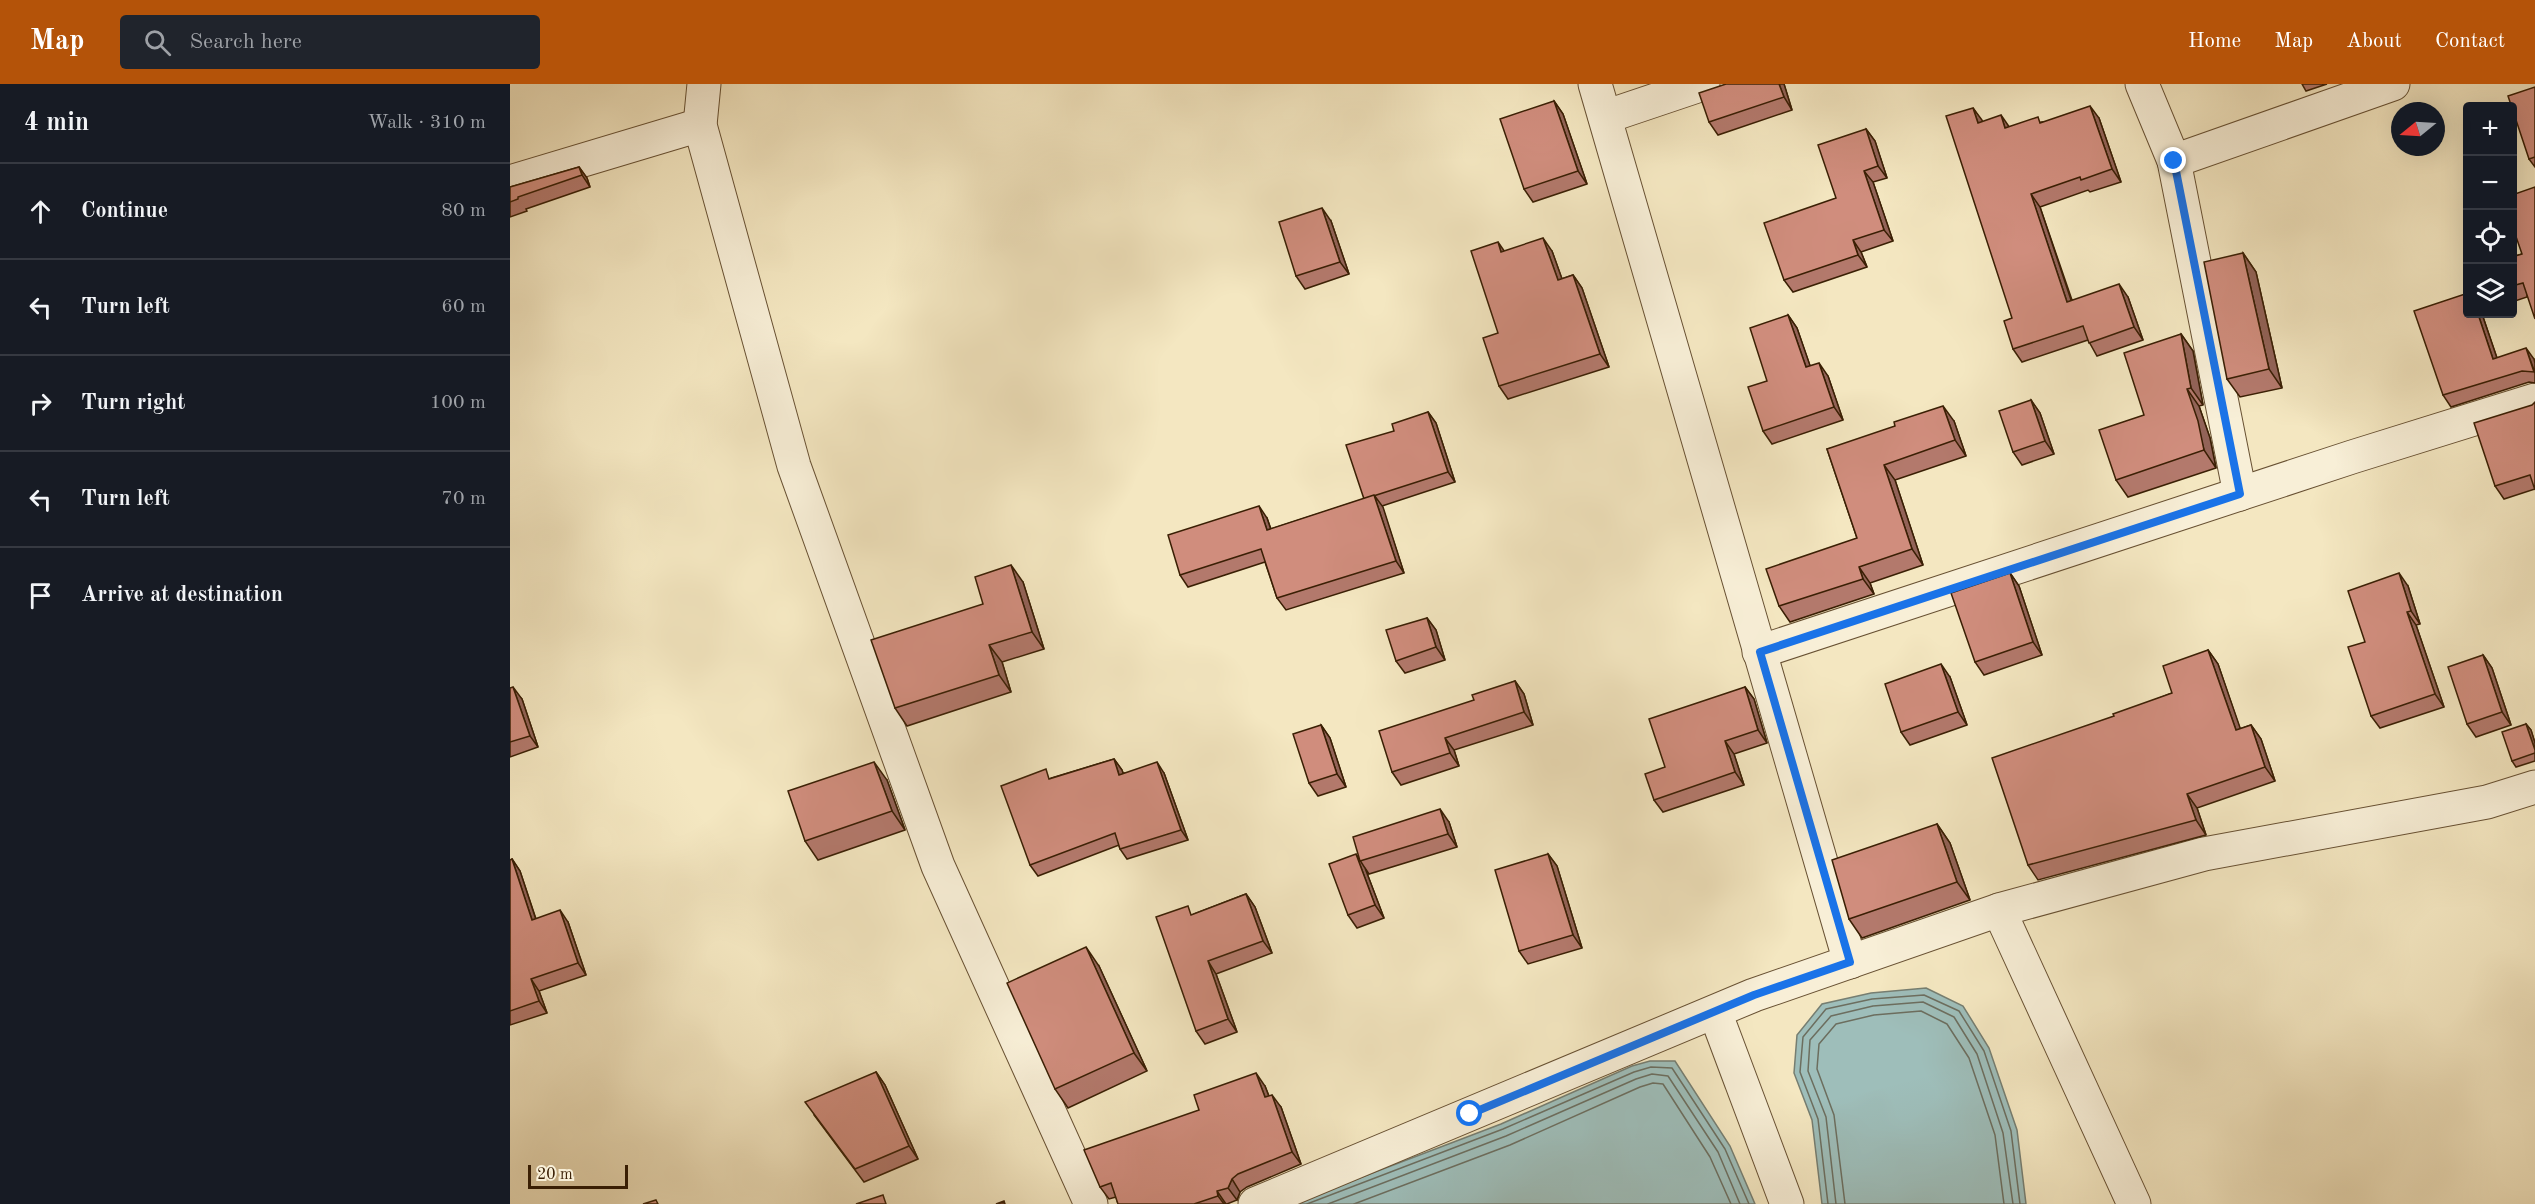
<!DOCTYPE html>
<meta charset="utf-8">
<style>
body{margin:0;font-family:"Old Standard TT",serif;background:#20242c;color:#f1f3f6}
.controls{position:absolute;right:18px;top:18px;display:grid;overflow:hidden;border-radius:6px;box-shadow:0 6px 24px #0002}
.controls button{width:54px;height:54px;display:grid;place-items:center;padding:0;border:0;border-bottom:2px solid #363941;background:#171b24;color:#f1f3f6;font:30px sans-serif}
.compass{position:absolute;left:1881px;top:18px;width:54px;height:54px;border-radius:50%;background:#171b24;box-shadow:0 6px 24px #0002;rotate:252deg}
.scale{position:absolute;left:18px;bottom:15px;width:100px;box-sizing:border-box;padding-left:6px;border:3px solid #3a1f04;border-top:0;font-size:16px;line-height:21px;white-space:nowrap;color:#3a1f04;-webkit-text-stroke:4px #f8efd7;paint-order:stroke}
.stop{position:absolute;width:18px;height:18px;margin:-14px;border:4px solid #1a73e8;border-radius:50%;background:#fff}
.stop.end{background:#1a73e8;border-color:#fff;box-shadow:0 2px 6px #0008}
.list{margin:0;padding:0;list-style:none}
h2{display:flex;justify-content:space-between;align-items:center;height:78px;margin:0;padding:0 24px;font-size:26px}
h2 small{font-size:20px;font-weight:400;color:#9ea1a6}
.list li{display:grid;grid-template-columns:39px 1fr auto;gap:18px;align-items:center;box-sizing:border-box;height:96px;padding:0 24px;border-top:2px solid #363941}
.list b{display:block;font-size:22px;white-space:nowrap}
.list em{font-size:20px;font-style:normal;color:#9ea1a6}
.icon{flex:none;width:33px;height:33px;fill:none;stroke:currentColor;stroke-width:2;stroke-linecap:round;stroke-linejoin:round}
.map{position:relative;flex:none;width:2025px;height:1120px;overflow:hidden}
header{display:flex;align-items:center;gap:36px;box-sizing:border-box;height:84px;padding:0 30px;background:#b45309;color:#fff}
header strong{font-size:28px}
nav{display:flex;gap:33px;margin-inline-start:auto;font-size:21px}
.search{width:420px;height:54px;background:#20242c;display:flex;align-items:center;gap:15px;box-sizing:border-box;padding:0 21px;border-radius:6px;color:#9ea1a6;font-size:22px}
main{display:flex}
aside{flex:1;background:#171b24}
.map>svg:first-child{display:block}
</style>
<header>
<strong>Map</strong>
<div class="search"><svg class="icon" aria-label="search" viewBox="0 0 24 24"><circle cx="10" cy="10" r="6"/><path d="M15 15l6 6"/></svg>Search here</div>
<nav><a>Home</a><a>Map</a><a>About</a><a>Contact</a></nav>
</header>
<main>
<aside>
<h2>4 min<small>Walk · 310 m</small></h2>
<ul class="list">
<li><svg class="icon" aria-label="ahead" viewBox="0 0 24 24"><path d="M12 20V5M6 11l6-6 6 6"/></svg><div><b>Continue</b></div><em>80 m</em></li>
<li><svg class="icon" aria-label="left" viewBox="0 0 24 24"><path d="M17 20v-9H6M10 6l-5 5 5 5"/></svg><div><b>Turn left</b></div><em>60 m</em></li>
<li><svg class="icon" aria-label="right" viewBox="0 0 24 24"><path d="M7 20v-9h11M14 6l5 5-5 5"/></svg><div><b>Turn right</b></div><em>100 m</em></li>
<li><svg class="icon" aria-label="left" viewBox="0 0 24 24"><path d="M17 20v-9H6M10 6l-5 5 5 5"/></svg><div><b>Turn left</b></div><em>70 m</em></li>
<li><svg class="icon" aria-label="arrive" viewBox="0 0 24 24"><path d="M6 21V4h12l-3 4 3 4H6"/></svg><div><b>Arrive at destination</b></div></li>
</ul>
</aside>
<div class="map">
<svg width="2025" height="1120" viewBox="0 0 2025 1120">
<rect width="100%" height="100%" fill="#f4e7c1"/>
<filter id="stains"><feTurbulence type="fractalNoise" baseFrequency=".00333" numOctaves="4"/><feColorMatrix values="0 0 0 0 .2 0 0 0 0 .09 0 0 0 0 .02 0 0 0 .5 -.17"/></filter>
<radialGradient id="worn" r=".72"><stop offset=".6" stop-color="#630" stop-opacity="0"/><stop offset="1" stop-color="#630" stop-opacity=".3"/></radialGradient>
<g fill="#9ebeba" stroke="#767e71" stroke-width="1.5">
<polygon points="1416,904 1453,922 1479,964 1507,1046 1516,1120 1312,1120 1302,1036 1284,989 1287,951 1312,920 1361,909"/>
<polygon points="1140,977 1165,977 1220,1062 1245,1120 781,1120 991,1040 1122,982"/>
</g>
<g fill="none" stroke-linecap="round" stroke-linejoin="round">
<g stroke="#6c6e5f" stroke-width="1.5">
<polyline points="797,1120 993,1045 1124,988 1141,983 1162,984 1215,1065 1239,1120"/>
<polyline points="818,1120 996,1052 1126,995 1142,990 1158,992 1208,1068 1230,1120"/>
<polyline points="844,1120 1000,1061 1130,1003 1143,999 1153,1000 1200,1073 1221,1120"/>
<polyline points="1318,1120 1308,1035 1290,988 1293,953 1316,925 1362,915 1414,911 1449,927 1474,967 1501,1047 1510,1120"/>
<polyline points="1326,1120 1316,1033 1298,987 1300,956 1321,932 1363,922 1413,918 1444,933 1467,970 1493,1049 1503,1120"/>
<polyline points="1335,1120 1324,1031 1307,985 1309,960 1326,940 1364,931 1411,927 1437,940 1459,974 1485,1051 1494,1120"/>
</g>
<g stroke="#685133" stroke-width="35">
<g id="minor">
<polyline points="194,0 190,41 284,382 428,782 581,1120"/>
<polyline points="1085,0 1340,878"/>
<polyline points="1632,0 1664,77 1883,0"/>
<polyline points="1095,33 1193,0"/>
<polyline points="1664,77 1730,410"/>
<polyline points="0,98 190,41"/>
<polyline points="1249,568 1842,373 2025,316"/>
<polyline points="1489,826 1624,1120"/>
<polyline points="1205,928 1277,1120"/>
<polyline points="745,1120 1244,911 1489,826 1694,770 1977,718 2025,703"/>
</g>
</g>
<use href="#minor" stroke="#f8efd7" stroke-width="33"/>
</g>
<g fill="#b3796c" stroke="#3a1f04" stroke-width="1.5">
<polygon points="1216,0 1274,0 1282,26 1208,51 1199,38"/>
<polygon points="1792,0 1817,0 1796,7"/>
<polygon points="2025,3 2025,83 2019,75"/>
<polygon points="1044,17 1053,30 1077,100 1023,118 1014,105"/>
<polygon points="1463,24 1472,38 1499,43 1532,38 1589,34 1611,98 1580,108 1578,106 1530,123 1562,216 1618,213 1633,256 1587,272 1578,256 1512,278 1503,265 1502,234"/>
<polygon points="1356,45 1365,57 1377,94 1363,98 1383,157 1351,168 1357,183 1283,208 1274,196 1326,114"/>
<polygon points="69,83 77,94 80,103 16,125 17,127 0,133 0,103"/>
<polygon points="2025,103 2017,213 2002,218 2002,173 2012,170"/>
<polygon points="821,137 839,190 795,205 786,192"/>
<polygon points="994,167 1042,167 1052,195 1063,191 1072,204 1099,283 998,315 989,302"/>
<polygon points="1733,169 1746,188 1772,304 1730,313 1717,295"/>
<polygon points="1972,230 1987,274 2024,275 2025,279 2025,299 2019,298 1941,323 1933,311"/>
<polygon points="1278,231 1287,244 1300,282 1318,292 1333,336 1262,360 1253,347 1257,297"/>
<polygon points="1671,250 1683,267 1693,321 1689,322 1700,354 1706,384 1618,413 1606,396 1634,331"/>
<polygon points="1521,316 1530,329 1544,370 1512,381 1503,368"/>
<polygon points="2022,321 2025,405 1994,415 1985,402"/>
<polygon points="918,328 926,339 945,398 872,422 894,489 776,526 767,514 755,478 678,503 670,491 757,434 761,445 854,415 884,347"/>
<polygon points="1444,337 1456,372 1385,396 1413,481 1360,499 1364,510 1280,538 1269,522 1347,454 1317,365"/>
<polygon points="1500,489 1509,502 1532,571 1474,591 1465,578"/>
<polygon points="513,498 534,565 492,578 501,608 397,642 385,624 473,520"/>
<polygon points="1898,502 1910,540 1906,541 1934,623 1870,644 1861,632 1855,558"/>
<polygon points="917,534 926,546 935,576 895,589 886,577"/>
<polygon points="1698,566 1708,580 1730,645 1741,641 1751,655 1765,697 1687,724 1696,751 1528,796 1518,781 1604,632 1662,609"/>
<polygon points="1973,571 1982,584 2001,641 1966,653 1957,640"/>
<polygon points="1440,593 1457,641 1400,661 1391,648"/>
<polygon points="1005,597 1014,610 1023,641 944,666 949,682 891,701 882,688 964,616"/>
<polygon points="1235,603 1244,615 1257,659 1224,670 1234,701 1153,728 1144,716 1155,683"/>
<polygon points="0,604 12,615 28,663 0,673"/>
<polygon points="2016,640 2021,646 2025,659 2025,677 2006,683 2002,677"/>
<polygon points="811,641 820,654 836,703 808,712 799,699"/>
<polygon points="604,675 612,686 613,689 654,689 678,756 617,775 610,765 609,761 528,792 520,781 541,694"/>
<polygon points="377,696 395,746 308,776 295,757"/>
<polygon points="939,738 947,763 859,790 855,784 874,834 847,844 838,831 850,776"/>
<polygon points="1427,740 1440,759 1460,816 1352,854 1339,835"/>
<polygon points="1038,770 1047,782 1072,864 1018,880 1009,867"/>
<polygon points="2,775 10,787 26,835 58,838 76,891 29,907 37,929 0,941 0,776"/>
<polygon points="736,810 745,823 762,869 706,890 727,948 695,960 686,947 684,830"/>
<polygon points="589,882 637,987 558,1024 545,1005"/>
<polygon points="366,988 375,1001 408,1075 354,1098 304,1031"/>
<polygon points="755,1002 759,1012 771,1023 791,1080 737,1103 730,1108 727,1116 717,1120 608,1120 606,1113 599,1115 590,1103 689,1026"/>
</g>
<g fill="#926358" stroke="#3a1f04" stroke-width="1.5">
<polygon points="1269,0 1274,0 1282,26 1274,13"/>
<polygon points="1044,17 1053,30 1077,100 1068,87"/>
<polygon points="1580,22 1589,34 1611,98 1602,85"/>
<polygon points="1463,24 1472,36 1477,52 1468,39"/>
<polygon points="1491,31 1500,44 1495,44"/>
<polygon points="1356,45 1365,57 1377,94 1368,82"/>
<polygon points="69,83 77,94 80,103 72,91"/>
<polygon points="1354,87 1363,98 1383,157 1374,146"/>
<polygon points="1521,110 1530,123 1566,231 1557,218"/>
<polygon points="812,124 821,137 839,190 830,178"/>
<polygon points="1033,154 1042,167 1057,209 1048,196"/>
<polygon points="1343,156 1351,168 1357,183 1348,171"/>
<polygon points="988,158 997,171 991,168"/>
<polygon points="1733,169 1746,188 1772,304 1759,285"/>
<polygon points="1063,191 1072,204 1099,283 1090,270"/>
<polygon points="1609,200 1618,213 1633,256 1624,243"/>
<polygon points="1968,230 1972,230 1991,286 1983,275"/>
<polygon points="1278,231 1287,244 1305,296 1296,283"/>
<polygon points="1671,250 1683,267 1693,321 1681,304"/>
<polygon points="2016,264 2024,275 2025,279 2025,289"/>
<polygon points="1309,279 1318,292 1333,336 1324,323"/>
<polygon points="1677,305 1689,322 1700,354 1706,384 1694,366"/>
<polygon points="1521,316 1530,329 1544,370 1535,357"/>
<polygon points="1433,322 1444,337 1456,372 1445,356"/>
<polygon points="918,328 926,339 945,398 938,388"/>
<polygon points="1374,381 1385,396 1413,481 1402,465"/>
<polygon points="864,411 873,423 894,489 886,477"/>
<polygon points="749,422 757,434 765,458 757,446"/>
<polygon points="501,481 513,498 534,565 522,548"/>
<polygon points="1349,483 1360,499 1364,510 1353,495"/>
<polygon points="1500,489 1509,502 1532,571 1523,558"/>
<polygon points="1889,489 1898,502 1910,540 1901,527"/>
<polygon points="1897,528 1906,541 1934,623 1925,610"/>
<polygon points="917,534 926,546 935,576 926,563"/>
<polygon points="479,561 492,578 501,608 489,591"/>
<polygon points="1698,566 1708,580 1736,661 1726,646"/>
<polygon points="1973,571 1982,584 2001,641 1992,628"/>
<polygon points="1431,580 1440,593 1457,641 1448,628"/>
<polygon points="1005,597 1014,610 1023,641 1014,628"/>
<polygon points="3,603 12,615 28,663 20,652"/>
<polygon points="1235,603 1244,615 1257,659 1248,646"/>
<polygon points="2016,640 2021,646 2025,659 2025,666"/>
<polygon points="811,641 820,654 836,703 827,690"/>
<polygon points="1741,641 1751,655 1765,697 1755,683"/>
<polygon points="935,654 944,666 949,682 940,669"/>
<polygon points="1215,657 1224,670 1234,701 1225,688"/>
<polygon points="604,675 612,686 617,701 609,691"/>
<polygon points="364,678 377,696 395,746 382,727"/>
<polygon points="647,678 654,689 678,756 671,746"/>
<polygon points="1677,710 1687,724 1696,751 1686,736"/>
<polygon points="930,725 939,738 947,763 938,750"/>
<polygon points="1427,740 1440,759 1460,816 1447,798"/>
<polygon points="846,770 855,784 874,834 865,821"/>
<polygon points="1038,770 1047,782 1072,864 1063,851"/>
<polygon points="2,775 10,787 30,848 22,836"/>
<polygon points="736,810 745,823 762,869 753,857"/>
<polygon points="50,826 58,838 76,891 68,879"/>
<polygon points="576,863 589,882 637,987 624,969"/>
<polygon points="698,877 706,890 727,948 718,935"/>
<polygon points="21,895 29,907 37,929 29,917"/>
<polygon points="366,988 375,1001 408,1075 399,1062"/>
<polygon points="746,989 755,1002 764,1026 755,1013"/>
<polygon points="762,1011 771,1023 791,1080 782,1068"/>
<polygon points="722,1095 730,1108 727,1116 718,1104"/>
<polygon points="707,1107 716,1120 714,1120 708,1112"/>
</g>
<g fill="#d08d7d" stroke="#3a1f04" stroke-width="1.5">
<polygon points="1216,0 1269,0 1274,13 1199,38 1189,9"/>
<polygon points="2025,3 2025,73 2019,75 1998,12"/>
<polygon points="1044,17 1068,87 1014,105 990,35"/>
<polygon points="1580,22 1602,85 1571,96 1570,93 1521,110 1557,218 1609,200 1624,243 1579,259 1573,242 1503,265 1494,237 1502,234 1436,32 1463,24 1468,39 1491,31 1495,44 1528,33 1530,39"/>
<polygon points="1356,45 1368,82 1354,87 1374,146 1343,156 1348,171 1274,196 1254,139 1326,114 1308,61"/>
<polygon points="69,83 72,91 8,113 8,115 0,118 0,103"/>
<polygon points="2025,103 2025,235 2013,199 2002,202 2002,173 2012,170 2002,141 2002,111"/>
<polygon points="812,124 830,178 786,192 769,138"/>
<polygon points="1033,154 1048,196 1063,191 1090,270 989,302 973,254 988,249 961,167 988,158 991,168"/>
<polygon points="1733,169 1759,285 1717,295 1694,178"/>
<polygon points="1958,209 1958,230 1968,230 1983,275 2016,264 2024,288 2012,287 1933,311 1904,227"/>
<polygon points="1278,231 1296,283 1309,279 1324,323 1253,347 1238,303 1257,297 1240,244"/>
<polygon points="1671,250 1681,304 1677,305 1688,337 1694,366 1606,396 1589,346 1634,331 1614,269"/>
<polygon points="1521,316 1535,357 1503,368 1489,327"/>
<polygon points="2025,318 2025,406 2020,391 1985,402 1964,339 2022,321"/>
<polygon points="1433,322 1445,356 1374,381 1402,465 1349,483 1353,495 1269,522 1256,485 1347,454 1317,365 1385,342 1384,338"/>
<polygon points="918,328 938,388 854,415 836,361 884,347 882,340"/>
<polygon points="864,411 886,477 767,514 751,465 670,491 658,451 749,422 757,446"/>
<polygon points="501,481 522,548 479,561 489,591 385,624 361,556 473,520 465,493"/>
<polygon points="1500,489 1523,558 1465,578 1441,509"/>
<polygon points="1889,489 1901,527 1897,528 1925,610 1861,632 1838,563 1855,558 1838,507"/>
<polygon points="917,534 926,563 886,577 876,546"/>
<polygon points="1698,566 1726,646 1741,641 1755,683 1677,710 1686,736 1518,781 1482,674 1604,632 1603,630 1662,609 1653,582"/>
<polygon points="1973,571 1992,628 1957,640 1938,583"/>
<polygon points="1431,580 1448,628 1391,648 1375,600"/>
<polygon points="1005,597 1014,628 935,654 940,669 882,688 869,647 964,616 962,611"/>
<polygon points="3,603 20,652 0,658 0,604"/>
<polygon points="1235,603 1248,646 1215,657 1225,688 1144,716 1135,690 1155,683 1139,635"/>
<polygon points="2016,640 2025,666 2025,669 2002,677 1992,648"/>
<polygon points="811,641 827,690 799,699 783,650"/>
<polygon points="604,675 609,691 647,678 671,746 610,765 605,749 520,781 491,702 536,685 539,695"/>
<polygon points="364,678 382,727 295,757 278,707"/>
<polygon points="930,725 938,750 850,777 843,753"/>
<polygon points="1427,740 1447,798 1339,835 1322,776"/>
<polygon points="846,770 865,821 838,831 819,780"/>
<polygon points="1038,770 1063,851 1009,867 985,786"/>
<polygon points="2,775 22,836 50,826 68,879 21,895 29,917 0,927 0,776"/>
<polygon points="736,810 753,857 698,877 718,935 686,947 646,833 678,822 681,831"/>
<polygon points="576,863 624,969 545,1005 497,899"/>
<polygon points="366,988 399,1062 345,1085 295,1018"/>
<polygon points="746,989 755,1013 762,1011 782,1068 728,1090 722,1095 718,1104 707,1107 708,1112 684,1120 608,1120 601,1099 590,1103 574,1066 689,1026 684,1011"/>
<polygon points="373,1111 376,1120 346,1120"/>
<polygon points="146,1116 148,1120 133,1120"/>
<polygon points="494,1117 495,1120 486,1120"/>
</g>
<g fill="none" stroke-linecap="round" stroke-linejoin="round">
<polyline stroke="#1a73e8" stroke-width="8" points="960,1030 1244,911 1340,878 1250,568 1730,410 1664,77"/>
</g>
<rect width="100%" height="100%" filter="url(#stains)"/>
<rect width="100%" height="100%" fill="url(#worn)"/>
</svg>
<div class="controls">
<button>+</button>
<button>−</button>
<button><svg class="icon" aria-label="locate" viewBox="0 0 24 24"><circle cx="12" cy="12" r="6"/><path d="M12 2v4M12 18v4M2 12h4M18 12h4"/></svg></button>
<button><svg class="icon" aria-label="layers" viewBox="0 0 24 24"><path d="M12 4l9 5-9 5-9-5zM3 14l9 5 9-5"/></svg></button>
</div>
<svg class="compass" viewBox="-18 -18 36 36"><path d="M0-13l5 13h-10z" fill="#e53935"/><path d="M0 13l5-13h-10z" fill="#9ea1a6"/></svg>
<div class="scale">20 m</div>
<div class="stop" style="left:960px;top:1030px"></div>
<div class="stop end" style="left:1664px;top:77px"></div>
</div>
</main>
